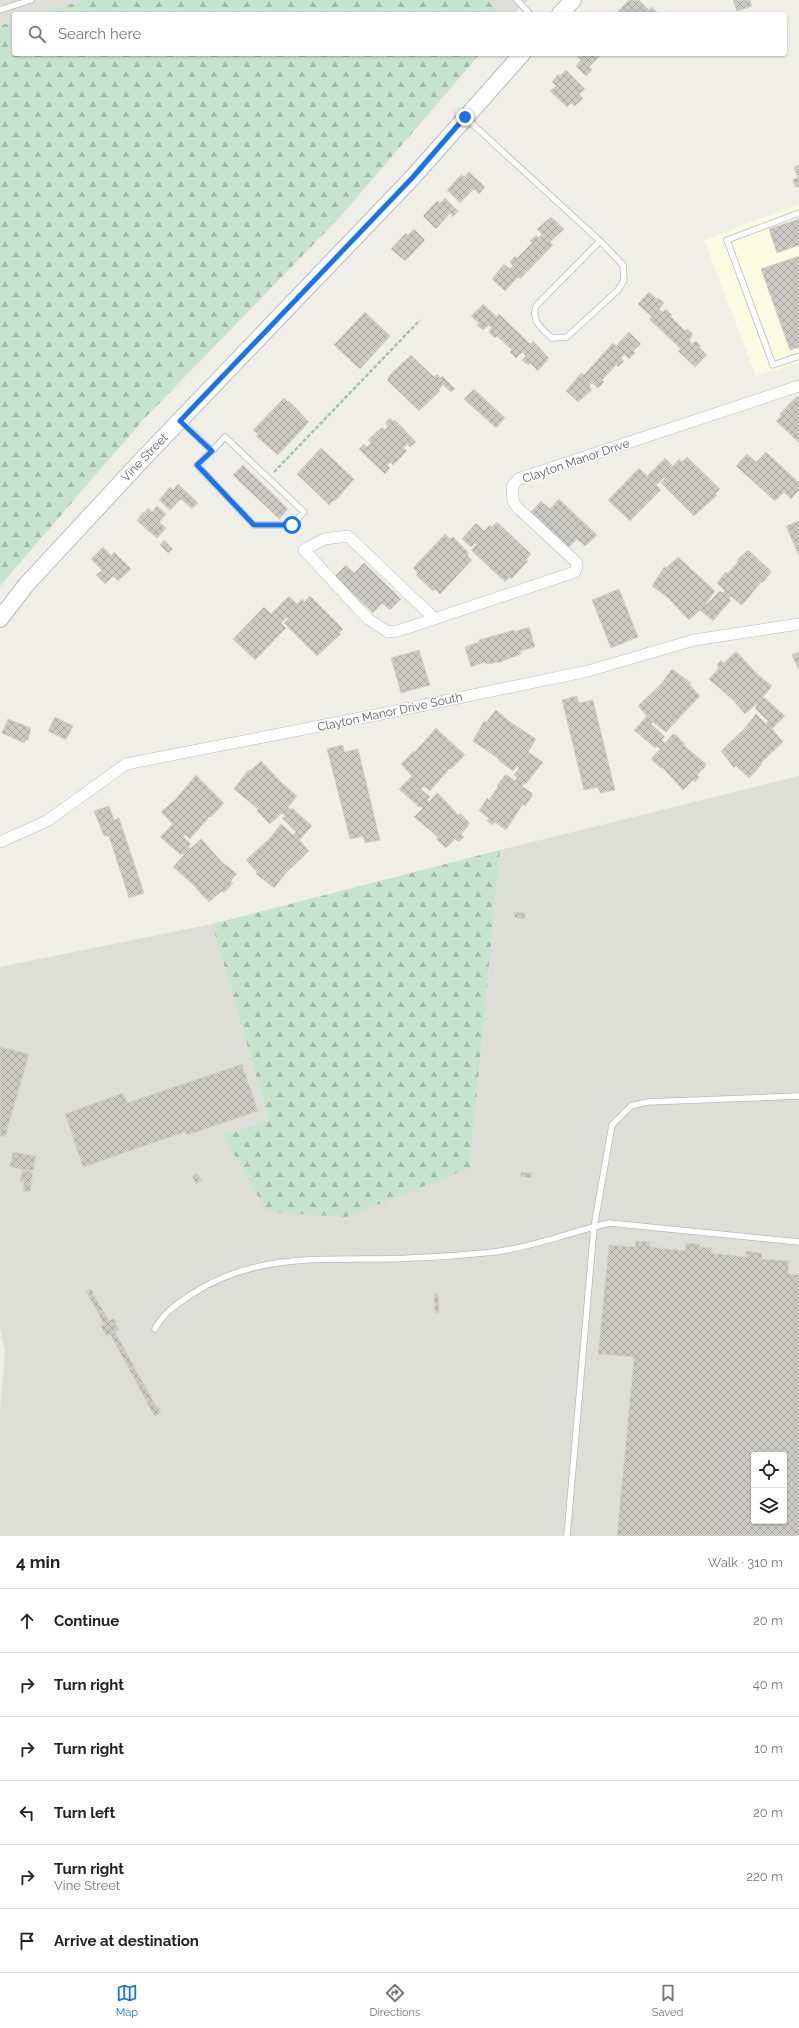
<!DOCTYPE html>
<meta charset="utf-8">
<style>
body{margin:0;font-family:Raleway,sans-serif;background:#f2f2f2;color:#222}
.controls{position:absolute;right:12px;bottom:12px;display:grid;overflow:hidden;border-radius:4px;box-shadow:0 1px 3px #0004}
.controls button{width:36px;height:36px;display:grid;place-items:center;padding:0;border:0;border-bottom:1px solid #e0e0e0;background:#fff;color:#222;font:20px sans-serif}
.stop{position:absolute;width:12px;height:12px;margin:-9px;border:3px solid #1a73e8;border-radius:50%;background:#fff}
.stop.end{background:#1a73e8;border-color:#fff;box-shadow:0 1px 4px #0008}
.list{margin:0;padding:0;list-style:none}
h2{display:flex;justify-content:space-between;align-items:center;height:52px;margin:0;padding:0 16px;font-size:17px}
h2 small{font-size:13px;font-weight:400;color:#767676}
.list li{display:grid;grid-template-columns:26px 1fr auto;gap:12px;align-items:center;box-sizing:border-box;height:64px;padding:0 16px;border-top:1px solid #e0e0e0}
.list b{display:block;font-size:15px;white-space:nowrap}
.list p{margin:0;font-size:13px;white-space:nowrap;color:#767676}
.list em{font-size:13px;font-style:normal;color:#767676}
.icon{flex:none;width:22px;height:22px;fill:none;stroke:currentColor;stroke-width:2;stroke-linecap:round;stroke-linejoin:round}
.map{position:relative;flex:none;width:799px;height:1536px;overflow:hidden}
.search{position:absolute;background:#fff;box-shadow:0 1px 3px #0004;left:12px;right:12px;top:12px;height:44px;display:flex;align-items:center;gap:10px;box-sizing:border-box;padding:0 14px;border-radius:4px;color:#767676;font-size:15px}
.sheet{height:436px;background:#fff}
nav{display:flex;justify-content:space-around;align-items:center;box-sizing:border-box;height:56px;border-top:1px solid #e0e0e0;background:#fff;font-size:11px;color:#767676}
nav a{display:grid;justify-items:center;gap:2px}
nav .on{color:#1a73e8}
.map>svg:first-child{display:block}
</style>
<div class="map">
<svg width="799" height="1536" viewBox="0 0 799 1536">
<defs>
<pattern id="forest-firs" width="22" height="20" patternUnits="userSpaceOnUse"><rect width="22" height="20" fill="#c7e4cf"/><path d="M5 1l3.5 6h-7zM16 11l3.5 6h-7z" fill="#a5bcac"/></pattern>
<pattern id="building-cross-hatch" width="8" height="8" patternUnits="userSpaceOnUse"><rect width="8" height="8" fill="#cbcac4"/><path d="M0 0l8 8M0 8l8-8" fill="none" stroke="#a8a7a3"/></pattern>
</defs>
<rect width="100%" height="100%" fill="#efefe8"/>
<polygon fill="#fafbe1" points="799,204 799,363 756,376 704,240"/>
<g fill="#deded9" fill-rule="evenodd">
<polygon points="0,0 84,0 38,14 14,14 14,21 0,26"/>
<polygon points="488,0 528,0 514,14 501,14"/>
<path d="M 799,776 L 799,1536 L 0,1536 L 0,1411 L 5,1351 L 0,1329 L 0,967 L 212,924 L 269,1120 L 223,1135 L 470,1168 L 500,850 ZM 754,1455 L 784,1455 L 784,1521 L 754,1521 Z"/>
</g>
<g fill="url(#forest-firs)">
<polygon points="84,0 488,0 501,14 38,14"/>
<polygon points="14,21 14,54 480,54 340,217 143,420 0,586 0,26"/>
<polygon points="500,850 470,1168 346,1217 267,1212 223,1135 269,1120 212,924"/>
</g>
<g fill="url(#building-cross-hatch)" stroke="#d4d3c6" fill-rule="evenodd">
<polygon points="629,0 639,0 649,10 652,7 659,14 620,14 618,11"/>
<polygon points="733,0 750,0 752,6 737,11"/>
<polygon points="581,54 601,55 589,67 592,70 586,76 576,66 581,60 577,57"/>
<polygon points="566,70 585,89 579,94 583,98 575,106 571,103 567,107 550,91 556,86 552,82 556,77 558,74 560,76"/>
<polygon points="799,165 799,187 795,187 793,179 798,178 794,167"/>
<polygon points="469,172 485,187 479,194 474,189 460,203 447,190 461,175 464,177"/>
<polygon points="445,198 458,211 453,217 450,213 436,229 423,216 437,201 440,203"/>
<polygon points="551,217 564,229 550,242 553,245 520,279 518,277 505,291 492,279 504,264 510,269 513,266 510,262 515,256 517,258 532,243 530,241 536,235 539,238 542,234 537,229"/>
<polygon points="799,219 799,245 777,253 769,229"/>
<polygon points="414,229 425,240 405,261 391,249 406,233 408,235"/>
<polygon points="799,256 799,347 790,350 761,269"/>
<polygon points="649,292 657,299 658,298 664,303 659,309 663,312 666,309 672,315 670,316 685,331 687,329 693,334 689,340 692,344 696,341 701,346 699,347 707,355 695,367 678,351 681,349 649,319 652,317 638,304"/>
<polygon points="483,304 497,317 499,314 530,344 533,341 549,358 538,371 530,363 528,365 522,360 526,356 522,352 516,358 510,352 512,350 497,336 495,338 489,332 492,328 489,325 483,330 477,325 479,323 471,316"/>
<polygon points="365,312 390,336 360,369 334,345"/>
<polygon points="629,332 641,344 633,351 635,353 629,359 624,354 621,358 624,361 618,367 616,365 602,380 604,382 598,388 592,383 589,386 592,390 578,402 566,391 581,373 584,375 613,343 616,346"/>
<polygon points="411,355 434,377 437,374 440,378 442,376 455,389 451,392 443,385 439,389 440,391 419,411 387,380 390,375"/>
<polygon points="474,389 505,418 496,428 464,399"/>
<polygon points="796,397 799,397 799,443 776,421 781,416 780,414"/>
<polygon points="284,398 288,402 289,401 309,422 278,455 256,436 258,434 253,430"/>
<polygon points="390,418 394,422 395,420 416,442 410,447 407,444 403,448 407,451 393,465 390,462 387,465 390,468 385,474 359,449 364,444 367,447 371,443 368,440 382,427 385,430 388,426 385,423"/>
<polygon points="321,448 354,479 335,501 334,500 329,505 297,474"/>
<polygon points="766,452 799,483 799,490 791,499 784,492 775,501 736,466 747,454 756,462"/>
<polygon points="687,457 720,489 715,494 717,495 694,516 661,483 665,479 664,478 656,485 661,490 630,521 608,500 639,468 647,476 665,458 673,466 679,459 682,462"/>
<polygon points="243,465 288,509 279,519 233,475"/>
<polygon points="178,484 198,503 192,509 181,499 170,510 159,500 170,487 173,490"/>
<polygon points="559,499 597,535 585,546 577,539 567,549 530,513 541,501 550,509"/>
<polygon points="157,506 166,514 159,522 166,528 157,538 137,521 143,512 144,513 148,508 152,512"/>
<polygon points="799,521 799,556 786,526"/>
<polygon points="497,522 531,554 526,560 528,561 511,579 510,577 505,582 471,550 477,544 475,543 471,547 462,539 476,523 484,531 490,525 492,527"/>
<polygon points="445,534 450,539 453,537 469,553 467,555 472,560 440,594 435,589 433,591 416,575 418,573 413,568"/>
<polygon points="164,540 173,549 168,553 160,545"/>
<polygon points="103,547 111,556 114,552 131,569 118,581 113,576 105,584 96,575 102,570 91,559"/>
<polygon points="748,550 771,571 770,574 762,583 761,582 743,604 741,605 731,596 729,599 731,600 713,621 700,610 689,620 667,597 652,586 664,567 666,568 678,557 715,591 706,603 707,604 720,591 723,593 725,591 717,583 718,581 726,572 728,573 738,562 737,560"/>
<polygon points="364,563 401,599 390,610 382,603 373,613 335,576 346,565 354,573"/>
<polygon points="619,589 638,637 611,648 592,600"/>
<polygon points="289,596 297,604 302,599 304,602 310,596 343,629 339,633 341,634 317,656 284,623 288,619 287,617 281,623 286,628 255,660 233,639 264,607 271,614"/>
<polygon points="529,627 535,647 520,651 521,654 500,662 486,664 485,662 471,667 465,647 479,642 479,640 514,630 514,632"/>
<polygon points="419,650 430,685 401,693 391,658"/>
<polygon points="736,651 757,674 772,686 762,698 765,698 785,716 772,729 783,742 761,763 762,764 749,778 736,766 734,768 721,751 744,729 756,714 766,724 768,721 755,708 757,705 756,704 745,714 733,700 709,679 719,668 717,665 721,660 724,663"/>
<polygon points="799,652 799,670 792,655"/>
<polygon points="672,669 691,683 689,684 700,696 666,732 653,722 651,724 665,737 662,740 665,743 673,734 676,735 685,744 683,745 705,763 706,766 697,775 699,777 695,782 693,780 683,790 662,767 661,768 651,759 660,749 656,746 655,748 634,730 647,716 638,706 661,684"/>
<polygon points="577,696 579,703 593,700 615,790 600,793 598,787 584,790 562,700"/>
<polygon points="496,710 510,722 536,739 528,752 543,762 526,784 524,783 522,786 532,793 532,796 525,806 523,804 506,830 495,822 493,825 487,821 489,818 479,811 487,798 489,800 498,787 497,786 504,776 506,774 515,781 517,778 514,775 519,768 517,766 513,771 498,760 499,759 473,741 484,721 486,722"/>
<polygon points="55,717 73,726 66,740 48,731"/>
<polygon points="8,719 31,728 28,740 26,740 24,743 2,733"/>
<polygon points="436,728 465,755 451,769 450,768 430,791 424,786 421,789 430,797 427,800 429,802 437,793 439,794 458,815 460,813 469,822 469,825 461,834 464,837 459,842 455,839 446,848 436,839 438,837 414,817 423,808 421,806 419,807 399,789 412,776 401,764 414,751 415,752"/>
<polygon points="343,745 344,752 358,749 380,840 365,843 363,836 350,839 327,749"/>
<polygon points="261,761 283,784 297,796 288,807 290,810 292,808 312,826 299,840 309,851 286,873 274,888 256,874 257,872 246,860 269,839 281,824 293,835 296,832 282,818 285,816 282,813 270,824 257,811 258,809 234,789 248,770 250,771"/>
<polygon points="196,775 224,803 211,817 210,816 190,839 185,834 183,837 191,844 188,847 190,849 201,839 222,862 237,874 232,879 231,882 233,883 224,893 222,891 209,902 196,889 197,888 173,867 184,855 182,853 181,855 160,837 173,824 161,812 176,799"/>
<polygon points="109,806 114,820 119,818 144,893 129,898 109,836 104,836 94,811"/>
<polygon points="515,912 525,913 525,919 514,917"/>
<polygon points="0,1047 29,1054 5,1137 0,1136"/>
<polygon points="242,1064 258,1111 187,1135 185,1132 83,1167 65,1114 123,1093 127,1103"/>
<polygon points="13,1152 36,1156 33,1171 10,1167"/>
<polygon points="22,1170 33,1172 30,1192 23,1191 24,1182 20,1181"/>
<polygon points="521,1172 532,1173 531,1178 520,1176"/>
<polygon points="197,1173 202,1181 196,1184 192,1176"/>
<path d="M 636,1241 L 650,1242 L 650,1247 L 685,1251 L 686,1243 L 700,1244 L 699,1247 L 712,1248 L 711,1253 L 746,1257 L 746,1251 L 762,1253 L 762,1259 L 789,1261 L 788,1274 L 799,1275 L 799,1536 L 617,1536 L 634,1357 L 598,1354 L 609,1245 L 635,1247 ZM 754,1455 L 784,1455 L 784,1521 L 754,1521 Z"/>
<polygon points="91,1289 109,1321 114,1318 117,1322 115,1323 119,1329 115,1332 156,1406 157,1405 161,1412 155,1417 110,1334 106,1336 101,1326 104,1324 86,1291"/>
<polygon points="434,1294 438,1294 439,1313 435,1313"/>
</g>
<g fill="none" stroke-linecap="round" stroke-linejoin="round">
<g stroke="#b7b8bc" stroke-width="7">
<g id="lane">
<polyline points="517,0 530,14"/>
<polyline points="0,10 31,0"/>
<path d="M 467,119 L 600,241 L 623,265 L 624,280 L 618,290 L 567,337 L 552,338 C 541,328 531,321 536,306 L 600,241"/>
<polyline points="799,213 727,240 773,365 799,356"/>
<polyline points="181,421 212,451 225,437 304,512 292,525 254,525 197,465 212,451"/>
<path d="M 155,1329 C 163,1313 177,1304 192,1294 C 261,1249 335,1262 412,1258 C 440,1257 467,1255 494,1252 C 528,1248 562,1235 594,1227 L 612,1125 L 631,1106 L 647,1102 L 799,1096"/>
<polyline points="567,1536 594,1227 609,1223 799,1242"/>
</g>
</g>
<g stroke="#b7b8bc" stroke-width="12">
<g id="street">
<polyline points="435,619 348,536 324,539 304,550 368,619 388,632 398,631 575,572 577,566 576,562 518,508 513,501 512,487 518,479 799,386"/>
<polyline points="0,842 47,821 126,764 391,712 588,671 694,640 799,624"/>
</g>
</g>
<g stroke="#b9b9bf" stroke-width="18">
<g id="secondary">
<polyline points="560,14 573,0"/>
<path id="s1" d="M 0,619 L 26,585 L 140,462 L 413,177 L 522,54"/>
</g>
</g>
<polyline stroke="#a0c5b4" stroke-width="2.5" stroke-dasharray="4 2" stroke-linecap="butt" points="274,472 420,320"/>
<use href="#lane" stroke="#fff" stroke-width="5.5"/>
<use href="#street" stroke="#fff" stroke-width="11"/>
<use href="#secondary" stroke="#fff" stroke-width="16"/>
</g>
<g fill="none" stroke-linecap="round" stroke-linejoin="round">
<polyline stroke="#1a73e8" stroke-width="5" points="292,525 254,525 197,465 212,451 180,421 413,177 465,117"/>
</g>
<g text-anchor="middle" stroke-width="3" stroke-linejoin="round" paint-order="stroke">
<g font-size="12" fill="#5f6066" stroke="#fff">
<text dy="4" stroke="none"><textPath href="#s1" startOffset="217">Vine Street</textPath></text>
<text transform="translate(576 461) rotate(-19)" y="4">Clayton Manor Drive</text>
<text transform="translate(390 712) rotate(-12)" y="4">Clayton Manor Drive South</text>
</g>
</g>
</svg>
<div class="controls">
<button><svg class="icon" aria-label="locate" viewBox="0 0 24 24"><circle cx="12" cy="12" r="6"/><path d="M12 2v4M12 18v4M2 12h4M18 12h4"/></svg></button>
<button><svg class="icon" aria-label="layers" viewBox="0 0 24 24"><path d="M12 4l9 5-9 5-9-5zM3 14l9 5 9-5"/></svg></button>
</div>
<div class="stop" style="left:292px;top:525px"></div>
<div class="stop end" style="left:465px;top:117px"></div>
<div class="search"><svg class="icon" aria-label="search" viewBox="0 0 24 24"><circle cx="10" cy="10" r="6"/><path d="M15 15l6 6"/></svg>Search here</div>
</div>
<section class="sheet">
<h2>4 min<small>Walk · 310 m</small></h2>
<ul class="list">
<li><svg class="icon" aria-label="ahead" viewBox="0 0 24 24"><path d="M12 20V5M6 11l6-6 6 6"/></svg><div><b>Continue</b></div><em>20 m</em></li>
<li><svg class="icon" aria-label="right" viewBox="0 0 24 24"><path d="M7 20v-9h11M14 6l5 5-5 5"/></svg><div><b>Turn right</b></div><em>40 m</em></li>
<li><svg class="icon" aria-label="right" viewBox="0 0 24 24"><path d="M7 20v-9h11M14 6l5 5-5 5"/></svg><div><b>Turn right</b></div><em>10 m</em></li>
<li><svg class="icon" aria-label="left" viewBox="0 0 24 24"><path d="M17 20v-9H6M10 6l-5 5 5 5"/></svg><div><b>Turn left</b></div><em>20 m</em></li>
<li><svg class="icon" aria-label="right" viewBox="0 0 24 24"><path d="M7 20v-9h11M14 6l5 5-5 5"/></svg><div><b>Turn right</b><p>Vine Street</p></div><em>220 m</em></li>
<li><svg class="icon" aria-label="arrive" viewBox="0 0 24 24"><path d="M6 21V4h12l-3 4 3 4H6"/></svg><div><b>Arrive at destination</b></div></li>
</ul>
</section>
<nav>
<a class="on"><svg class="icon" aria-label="map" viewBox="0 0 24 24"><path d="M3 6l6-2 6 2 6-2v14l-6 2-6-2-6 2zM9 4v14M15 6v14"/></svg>Map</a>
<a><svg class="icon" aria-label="directions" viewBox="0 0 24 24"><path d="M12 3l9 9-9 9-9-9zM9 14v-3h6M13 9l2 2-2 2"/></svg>Directions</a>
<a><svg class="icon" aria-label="saved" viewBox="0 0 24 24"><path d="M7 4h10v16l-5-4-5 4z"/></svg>Saved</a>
</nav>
